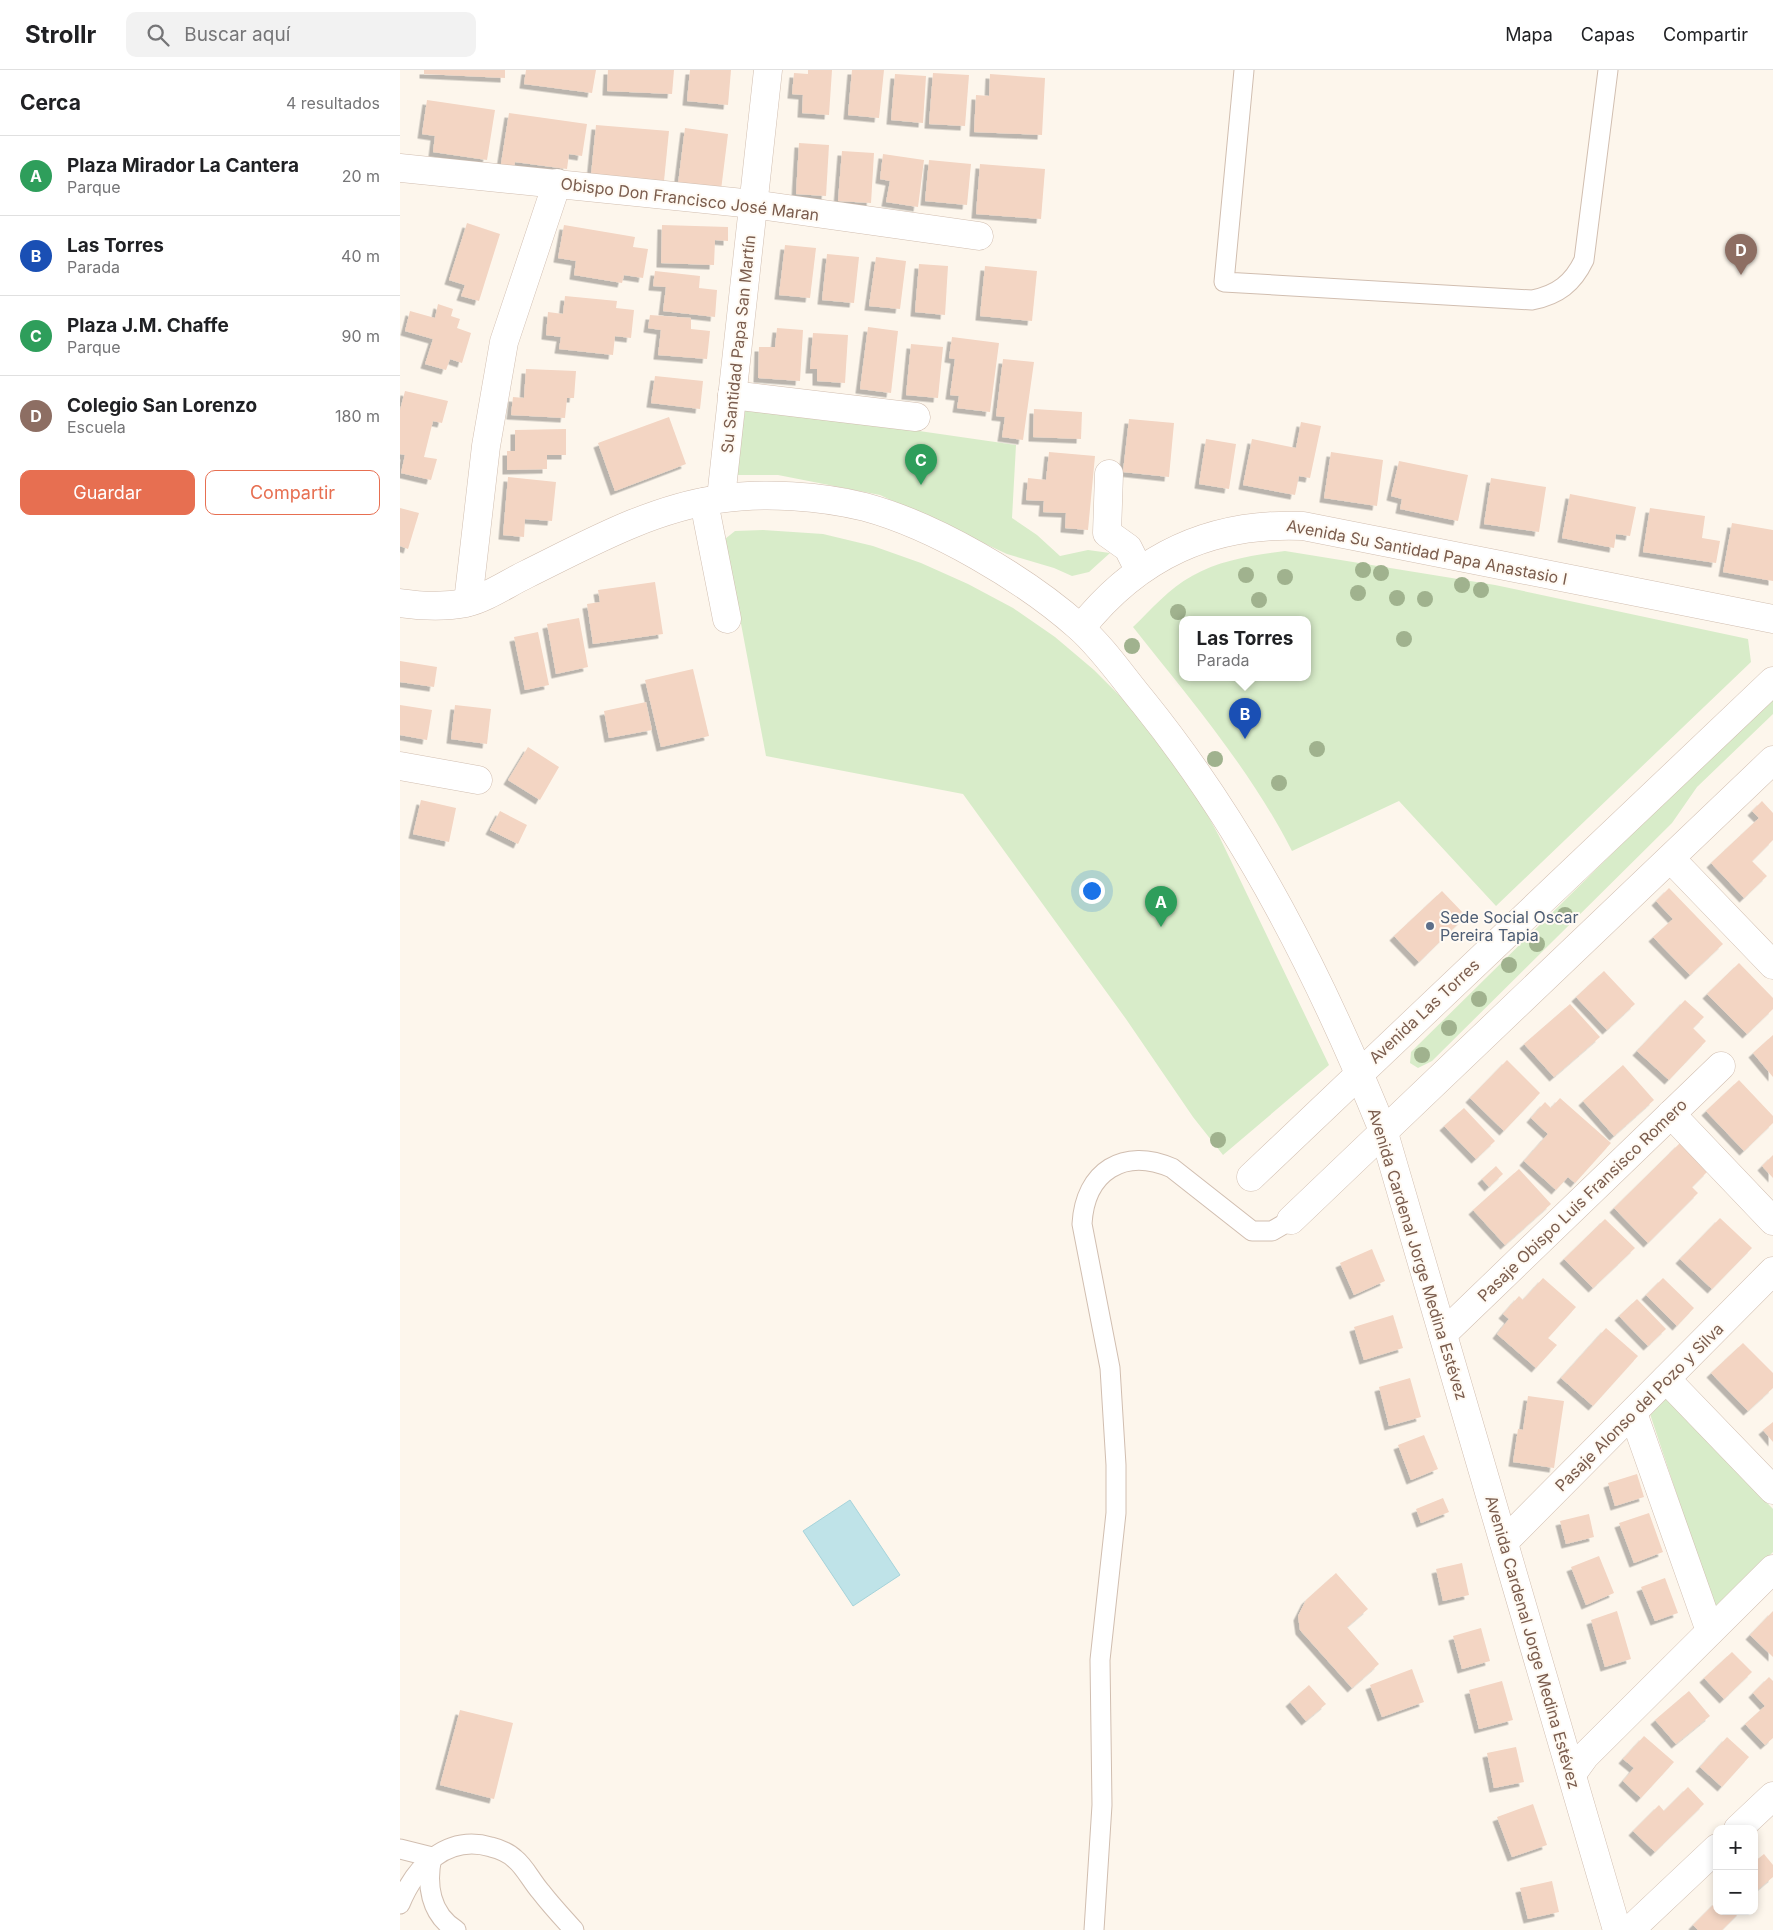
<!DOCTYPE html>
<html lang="es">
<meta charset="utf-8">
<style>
body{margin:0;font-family:Inter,sans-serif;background:#f2f2f2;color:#202124}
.controls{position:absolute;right:15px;bottom:15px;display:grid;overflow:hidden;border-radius:10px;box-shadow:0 2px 8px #0003}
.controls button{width:45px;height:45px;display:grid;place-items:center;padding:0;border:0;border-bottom:1px solid #e0e0e0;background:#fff;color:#202124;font:25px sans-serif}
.you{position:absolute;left:691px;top:820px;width:18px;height:18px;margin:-12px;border:4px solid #fff;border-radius:50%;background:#1a73e8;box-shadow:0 0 0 8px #1a73e833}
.badge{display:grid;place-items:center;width:32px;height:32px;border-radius:50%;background:#e76f51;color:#fff;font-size:16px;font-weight:700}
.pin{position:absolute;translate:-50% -41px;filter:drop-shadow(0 1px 2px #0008)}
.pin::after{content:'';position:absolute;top:26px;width:18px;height:15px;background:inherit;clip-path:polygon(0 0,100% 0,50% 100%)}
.popup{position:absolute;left:779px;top:546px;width:132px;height:65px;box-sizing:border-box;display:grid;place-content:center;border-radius:10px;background:#fff;filter:drop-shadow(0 1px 4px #0005);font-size:16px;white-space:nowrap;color:#757577}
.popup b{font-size:19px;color:#202124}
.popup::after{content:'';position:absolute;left:50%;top:100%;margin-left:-10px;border:10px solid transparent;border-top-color:#fff}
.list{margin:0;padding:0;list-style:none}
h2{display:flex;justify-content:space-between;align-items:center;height:65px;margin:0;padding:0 20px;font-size:21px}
h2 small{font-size:16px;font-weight:400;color:#757577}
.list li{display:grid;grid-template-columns:32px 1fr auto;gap:15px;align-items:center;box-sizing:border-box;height:80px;padding:0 20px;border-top:1px solid #e0e0e0}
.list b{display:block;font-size:19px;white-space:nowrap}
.list p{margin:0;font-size:16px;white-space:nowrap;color:#757577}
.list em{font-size:16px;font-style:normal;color:#757577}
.actions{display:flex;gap:10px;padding:15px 20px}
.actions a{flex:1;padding:11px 0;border:1px solid #e76f51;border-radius:10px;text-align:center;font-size:18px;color:#e76f51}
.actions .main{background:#e76f51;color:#fff}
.icon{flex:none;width:28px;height:28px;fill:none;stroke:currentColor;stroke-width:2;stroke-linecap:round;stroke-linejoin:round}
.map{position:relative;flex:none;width:1373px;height:1860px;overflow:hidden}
header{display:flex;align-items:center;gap:30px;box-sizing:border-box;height:70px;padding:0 25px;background:#fff;border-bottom:1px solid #e0e0e0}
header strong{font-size:24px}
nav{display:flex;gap:28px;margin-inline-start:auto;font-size:18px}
.search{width:350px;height:45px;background:#f2f2f2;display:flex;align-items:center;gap:12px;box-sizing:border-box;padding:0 18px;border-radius:10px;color:#757577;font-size:19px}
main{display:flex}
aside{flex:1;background:#fff}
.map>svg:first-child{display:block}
</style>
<header>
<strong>Strollr</strong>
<div class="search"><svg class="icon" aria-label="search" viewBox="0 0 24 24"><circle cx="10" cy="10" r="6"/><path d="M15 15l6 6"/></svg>Buscar aquí</div>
<nav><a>Mapa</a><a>Capas</a><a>Compartir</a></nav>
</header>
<main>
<aside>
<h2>Cerca<small>4 resultados</small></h2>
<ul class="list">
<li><span class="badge" style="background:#2e9e5b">A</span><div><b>Plaza Mirador La Cantera</b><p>Parque</p></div><em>20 m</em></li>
<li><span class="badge" style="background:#1a4fb4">B</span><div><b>Las Torres</b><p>Parada</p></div><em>40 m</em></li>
<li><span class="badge" style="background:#2e9e5b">C</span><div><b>Plaza J.M. Chaffe</b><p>Parque</p></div><em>90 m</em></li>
<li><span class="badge" style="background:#8d6e63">D</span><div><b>Colegio San Lorenzo</b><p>Escuela</p></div><em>180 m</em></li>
</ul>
<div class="actions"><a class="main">Guardar</a><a>Compartir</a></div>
</aside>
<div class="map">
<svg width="1373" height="1860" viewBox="0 0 1373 1860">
<defs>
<filter id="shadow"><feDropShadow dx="-4.5" dy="4.5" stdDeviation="0" flood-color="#0004"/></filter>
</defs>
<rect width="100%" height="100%" fill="#fdf6ec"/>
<g fill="#d8ecc9" fill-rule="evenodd">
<polygon points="346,336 616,375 612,448 637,465 660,486 688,480 710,483 689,502 672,506 654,498 607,484 480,425 378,405 335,405"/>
<polygon points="363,460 423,464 473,476 521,493 568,514 613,538 655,567 694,600 731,637 794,720 819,766 929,995 823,1085 793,1047 726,949 563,724 366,686 325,469 335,461"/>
<path d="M 885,481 L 1095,515 L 1348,569 L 1351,592 L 1096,836 L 999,731 L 892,781 C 850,699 790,629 733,557 C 751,540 769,518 792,506 C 820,490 853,485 885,481 ZM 782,550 L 908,550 L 908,608 L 782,608 Z"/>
<polygon points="1373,625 1373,644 1297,717 1272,753 1032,991 1018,998 1010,993 1011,982 1016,977"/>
<polygon points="1265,1327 1373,1439 1373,1482 1315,1539 1250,1344"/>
</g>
<polygon fill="#bfe3e8" stroke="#a5d3da" points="450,1430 500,1505 453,1536 403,1461"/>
<g fill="#f3d5c3" filter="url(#shadow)">
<polygon points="24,0 105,0 105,8 24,4"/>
<polygon points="126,0 196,0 192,23 124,14"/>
<polygon points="208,0 274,0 272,24 207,21"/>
<polygon points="290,0 331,0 328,35 287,31"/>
<polygon points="408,0 432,0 429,45 402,43 403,25 392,24 394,3 408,4"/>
<polygon points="452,0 484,0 479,48 448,45"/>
<polygon points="533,3 569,5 565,56 529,54"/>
<polygon points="495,4 526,6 523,53 491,50"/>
<polygon points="590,4 645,8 642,65 574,62 576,25 589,26"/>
<polygon points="27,30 95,40 87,90 33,82 35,66 22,64"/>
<polygon points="109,43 187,54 182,86 169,84 167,99 115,92 113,102 100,100"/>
<polygon points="196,55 269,61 264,111 191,105"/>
<polygon points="285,58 328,64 321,120 278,114"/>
<polygon points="399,73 429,75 426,126 396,124"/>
<polygon points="442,81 474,83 471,133 438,131"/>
<polygon points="483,84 524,90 518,137 486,132 490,111 480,109"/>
<polygon points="529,90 571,94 567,135 525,131"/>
<polygon points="580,94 645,99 641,149 576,144"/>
<polygon points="67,153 100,164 79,231 61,226 65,215 49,210"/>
<polygon points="164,155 235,167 233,177 248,179 243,208 224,205 222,213 174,205 176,191 158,188"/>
<polygon points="262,155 328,157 328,171 315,170 314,195 261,193"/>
<polygon points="385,175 416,178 410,228 379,225"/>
<polygon points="427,184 459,187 454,233 422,230"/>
<polygon points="476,187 506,191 500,239 469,236"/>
<polygon points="519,194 548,196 545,245 515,242"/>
<polygon points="585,196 637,201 632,251 580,246"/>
<polygon points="255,201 300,206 299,218 317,220 315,247 263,241 266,217 253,216"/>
<polygon points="165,226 217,231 216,238 234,240 231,268 215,266 213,285 159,279 161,267 146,265 148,242 163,244"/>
<polygon points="38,234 53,239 51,246 60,249 57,258 71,263 62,293 50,289 46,300 25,294 33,269 5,261 10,241 35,248"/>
<polygon points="250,245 291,248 291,259 310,261 307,289 258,285 261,260 248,258"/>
<polygon points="468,257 498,261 491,323 460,319"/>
<polygon points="377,258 403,260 400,311 358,308 359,277 375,277"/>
<polygon points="413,263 448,265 445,313 417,311 417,299 410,299"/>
<polygon points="552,267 599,273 590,342 557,338 559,326 550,325 555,289 549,288"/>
<polygon points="511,274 543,277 538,328 506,325"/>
<polygon points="603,289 634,292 623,370 602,367 605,347 596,346"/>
<polygon points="126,299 176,301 174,328 167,328 165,348 111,345 113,327 124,328"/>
<polygon points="255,306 303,311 300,339 251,333"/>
<polygon points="5,321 48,331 42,353 33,351 24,387 37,389 31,410 1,403 5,385 0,384 0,340"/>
<polygon points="634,339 682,342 681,369 633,367"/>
<polygon points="269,347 286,394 215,421 198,373"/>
<polygon points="729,349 774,353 769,407 723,402"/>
<polygon points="901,352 921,356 910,408 899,406 895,425 843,415 852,369 896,378"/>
<polygon points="166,359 166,385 147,385 147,399 107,400 107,381 115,381 115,360"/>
<polygon points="806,369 836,374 829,419 799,414"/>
<polygon points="649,382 695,386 688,460 665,458 666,443 643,442 644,431 626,430 628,408 646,410"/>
<polygon points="931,382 983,390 977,436 924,428"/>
<polygon points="999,391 1068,405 1058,451 1000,439 1002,429 991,426"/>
<polygon points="108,407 156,412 152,451 125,449 124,467 103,465"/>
<polygon points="1091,408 1146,417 1139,462 1084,454"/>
<polygon points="1170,424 1236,437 1230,466 1216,464 1214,478 1162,468"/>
<polygon points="0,438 19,443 8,479 0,476"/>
<polygon points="1250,438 1305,446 1302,468 1320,471 1316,493 1243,482"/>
<polygon points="1332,453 1373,460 1373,511 1323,502"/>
<polygon points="255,512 263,564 193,574 187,534 200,532 198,520"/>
<polygon points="179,548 188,597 156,604 147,554"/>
<polygon points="138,562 149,615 125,620 114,567"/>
<polygon points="0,591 37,597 34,617 0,612"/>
<polygon points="293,599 309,666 261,677 245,610"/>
<polygon points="246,632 252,660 209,668 204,641"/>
<polygon points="0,635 32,640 27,670 0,665"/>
<polygon points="55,635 91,639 87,674 51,669"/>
<polygon points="128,677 159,697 140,730 108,710"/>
<polygon points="21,730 56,738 49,772 13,764"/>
<polygon points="1362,731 1373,743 1373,770 1352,791 1367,806 1344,828 1311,793 1359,748 1352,741"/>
<polygon points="100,741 127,755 118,774 90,760"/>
<polygon points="1269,818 1323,874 1290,905 1253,867 1273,849 1256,831"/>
<polygon points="1042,821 1066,846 1019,892 994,866"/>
<polygon points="1339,893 1373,928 1373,939 1347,964 1307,924"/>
<polygon points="1204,901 1235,934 1207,960 1176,927"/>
<polygon points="1285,930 1304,947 1293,958 1306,971 1269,1010 1237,981"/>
<polygon points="1170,934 1200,967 1154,1007 1124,974"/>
<polygon points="1373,965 1373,1007 1353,983"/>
<polygon points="1107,990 1140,1023 1104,1061 1070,1028"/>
<polygon points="1223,995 1254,1030 1214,1066 1183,1031"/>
<polygon points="1339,1010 1373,1046 1373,1053 1344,1081 1306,1041"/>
<polygon points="1160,1028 1211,1073 1175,1113 1168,1107 1156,1120 1124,1091 1148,1064 1131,1048 1145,1032 1151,1038"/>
<polygon points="1064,1038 1095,1071 1076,1089 1044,1056"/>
<polygon points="1280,1073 1308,1101 1292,1117 1298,1123 1248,1173 1214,1138"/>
<polygon points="1373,1085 1373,1108 1362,1096"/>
<polygon points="1096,1096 1103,1104 1089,1117 1082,1109"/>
<polygon points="1119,1099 1151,1134 1105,1175 1073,1140"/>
<polygon points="1320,1148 1352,1178 1312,1219 1280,1189"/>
<polygon points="1205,1149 1235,1178 1193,1218 1164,1189"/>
<polygon points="972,1179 985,1211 954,1225 940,1193"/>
<polygon points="1143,1208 1176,1237 1148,1268 1157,1275 1136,1298 1097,1264 1109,1249 1103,1244 1119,1226 1123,1230"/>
<polygon points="1263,1208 1294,1238 1277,1256 1246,1225"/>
<polygon points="1237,1229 1266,1259 1248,1276 1219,1246"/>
<polygon points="993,1245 1003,1278 964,1290 954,1257"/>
<polygon points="1206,1258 1238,1286 1193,1336 1161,1308"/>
<polygon points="1343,1273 1373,1303 1373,1318 1348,1341 1311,1303"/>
<polygon points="1010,1308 1021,1347 989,1356 979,1317"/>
<polygon points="1128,1326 1164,1331 1154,1398 1113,1392 1118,1359 1123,1360"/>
<polygon points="1373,1352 1373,1372 1363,1360"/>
<polygon points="1024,1365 1038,1399 1011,1410 998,1375"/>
<polygon points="1237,1404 1244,1427 1215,1436 1208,1413"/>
<polygon points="1043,1428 1049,1442 1021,1453 1016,1439"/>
<polygon points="1249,1443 1263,1482 1234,1493 1219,1453"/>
<polygon points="1189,1444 1194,1467 1166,1474 1160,1451"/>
<polygon points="1199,1486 1214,1523 1186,1535 1171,1497"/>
<polygon points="1062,1493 1069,1525 1043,1531 1036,1499"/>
<polygon points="936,1503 968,1539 947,1557 979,1594 952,1618 900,1560 898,1546 906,1530"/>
<polygon points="1265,1508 1278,1543 1255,1551 1241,1517"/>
<polygon points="1217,1541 1231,1589 1205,1597 1191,1550"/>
<polygon points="1373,1541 1373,1587 1350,1565"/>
<polygon points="1081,1558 1090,1591 1062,1599 1053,1566"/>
<polygon points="1332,1582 1352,1602 1324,1629 1304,1608"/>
<polygon points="1012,1599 1024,1632 982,1647 970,1615"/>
<polygon points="1369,1607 1373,1611 1373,1668 1365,1675 1345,1654 1365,1636 1353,1623"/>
<polygon points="1102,1611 1113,1650 1079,1659 1069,1620"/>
<polygon points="909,1615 926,1634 906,1651 890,1632"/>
<polygon points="1289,1621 1310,1646 1276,1674 1255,1650"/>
<polygon points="60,1640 113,1653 94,1729 40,1715"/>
<polygon points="1244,1666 1274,1692 1241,1728 1223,1711 1234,1698 1223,1689"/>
<polygon points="1327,1667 1349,1687 1322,1717 1300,1697"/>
<polygon points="1116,1677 1124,1712 1094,1718 1087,1683"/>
<polygon points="1288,1717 1304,1734 1255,1782 1233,1761 1259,1735 1264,1741"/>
<polygon points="1133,1734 1147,1775 1112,1787 1097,1747"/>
<polygon points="1364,1784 1373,1795 1373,1807 1354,1823 1354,1792"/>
<polygon points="1152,1811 1159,1842 1128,1849 1120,1818"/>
<polygon points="1317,1831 1317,1841 1341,1841 1322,1860 1298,1860 1293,1855"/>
</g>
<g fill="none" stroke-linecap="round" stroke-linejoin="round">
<g stroke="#d1beb0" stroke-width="21">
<g id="service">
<path d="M 844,0 L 824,212 L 1132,230 C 1158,225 1173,213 1184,190 L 1208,0"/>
<polyline points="0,1779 32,1787"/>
<path d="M 32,1787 C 26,1814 30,1844 56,1860"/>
<path d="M 0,1834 C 15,1797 47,1764 91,1777 C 99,1779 109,1783 115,1789 C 125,1797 132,1812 141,1822 C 151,1835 163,1848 174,1860"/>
<path d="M 694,1860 L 702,1735 L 700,1590 L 716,1443 L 716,1395 L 710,1298 L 682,1154 C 685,1101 724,1077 772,1098 L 852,1161 L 872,1161 L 891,1150"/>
</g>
</g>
<g stroke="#d1beb0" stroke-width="29">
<g id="minor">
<polyline points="0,98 353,134 579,166"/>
<polyline points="332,325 516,347"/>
<polyline points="709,404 707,463 728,478 739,500"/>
<polyline points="321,428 368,0"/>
<polyline points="304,432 327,549"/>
<polyline points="68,532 86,376 104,272 157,113"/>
<path d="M 681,558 C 738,486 811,452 903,456 L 1373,549"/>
<polyline points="0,696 78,710"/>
<polyline points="1271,789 1373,895"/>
<polyline points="1271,1044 1373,1151"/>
<polyline points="851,1107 1373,611"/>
<polyline points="891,1150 1373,690"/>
<polyline points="1043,1264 1321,996"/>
<polyline points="1266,1309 1373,1420"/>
<polyline points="1233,1343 1310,1561"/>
<polyline points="1104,1472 1373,1201"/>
<polyline points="1172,1704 1185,1686 1373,1499"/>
<polyline points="1338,1759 1373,1726"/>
<polyline points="1230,1860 1317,1778"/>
</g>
</g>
<g stroke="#d1beb0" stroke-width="29">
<path id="tertiary" d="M 0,533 C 21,536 45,537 66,533 C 87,528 108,513 127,504 C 188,474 250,439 319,429 C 363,422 421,426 465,437 C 535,456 625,509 679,557 C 703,578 723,608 744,633 C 848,762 922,910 984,1063 L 1217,1860"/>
</g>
<use href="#service" stroke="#fff" stroke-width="19"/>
<use href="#minor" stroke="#fff" stroke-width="28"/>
<use href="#tertiary" stroke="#fff" stroke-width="28"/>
</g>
<g fill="#a0b28e">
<circle cx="963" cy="500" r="8"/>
<circle cx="981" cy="503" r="8"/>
<circle cx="846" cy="505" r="8"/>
<circle cx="885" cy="507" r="8"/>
<circle cx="1062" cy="515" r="8"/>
<circle cx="1081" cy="520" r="8"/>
<circle cx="958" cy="523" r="8"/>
<circle cx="997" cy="528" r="8"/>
<circle cx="1025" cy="529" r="8"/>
<circle cx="859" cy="530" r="8"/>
<circle cx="778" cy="542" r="8"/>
<circle cx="1004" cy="569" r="8"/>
<circle cx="732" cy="576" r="8"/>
<circle cx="917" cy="679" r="8"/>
<circle cx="815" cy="689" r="8"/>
<circle cx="879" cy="713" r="8"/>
<circle cx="1165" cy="845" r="8"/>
<circle cx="1137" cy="874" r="8"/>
<circle cx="1109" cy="895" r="8"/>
<circle cx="1079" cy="929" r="8"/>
<circle cx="1049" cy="958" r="8"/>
<circle cx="1022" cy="985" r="8"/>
<circle cx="818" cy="1070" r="8"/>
</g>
<circle fill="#5c6f8a" stroke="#fffaf3" stroke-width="2" cx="1030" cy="856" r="5"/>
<g text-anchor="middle" stroke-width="4" stroke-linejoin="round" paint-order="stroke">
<g font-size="16" fill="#7a5c4d" stroke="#fffaf3">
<text transform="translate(290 129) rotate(7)" y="6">Obispo Don Francisco José Maran</text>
<text transform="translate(338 274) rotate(-84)" y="6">Su Santidad Papa San Martín</text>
<text transform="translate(1027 482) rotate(11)" y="6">Avenida Su Santidad Papa Anastasio I</text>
<text transform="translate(1024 941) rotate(-43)" y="6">Avenida Las Torres</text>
<text transform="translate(1182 1130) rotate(-44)" y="6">Pasaje Obispo Luis Fransisco Romero</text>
<text transform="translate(1018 1184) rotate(73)" y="6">Avenida Cardenal Jorge Medina Estévez</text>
<text transform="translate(1239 1337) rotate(-45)" y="6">Pasaje Alonso del Pozo y Silva</text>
<text transform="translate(1133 1572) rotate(74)" y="6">Avenida Cardenal Jorge Medina Estévez</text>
</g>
<g font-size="16" fill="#4e5e75" stroke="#fffaf3" text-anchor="start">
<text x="1040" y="853">Sede Social Oscar<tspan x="1040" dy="18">Pereira Tapia</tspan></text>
</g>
</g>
</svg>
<div class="controls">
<button>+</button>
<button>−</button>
</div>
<div class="you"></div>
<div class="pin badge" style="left:761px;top:857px;background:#2e9e5b">A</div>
<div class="pin badge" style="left:845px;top:669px;background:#1a4fb4">B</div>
<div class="popup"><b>Las Torres</b>Parada</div>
<div class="pin badge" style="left:521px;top:415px;background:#2e9e5b">C</div>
<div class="pin badge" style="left:1341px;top:205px;background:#8d6e63">D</div>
</div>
</main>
